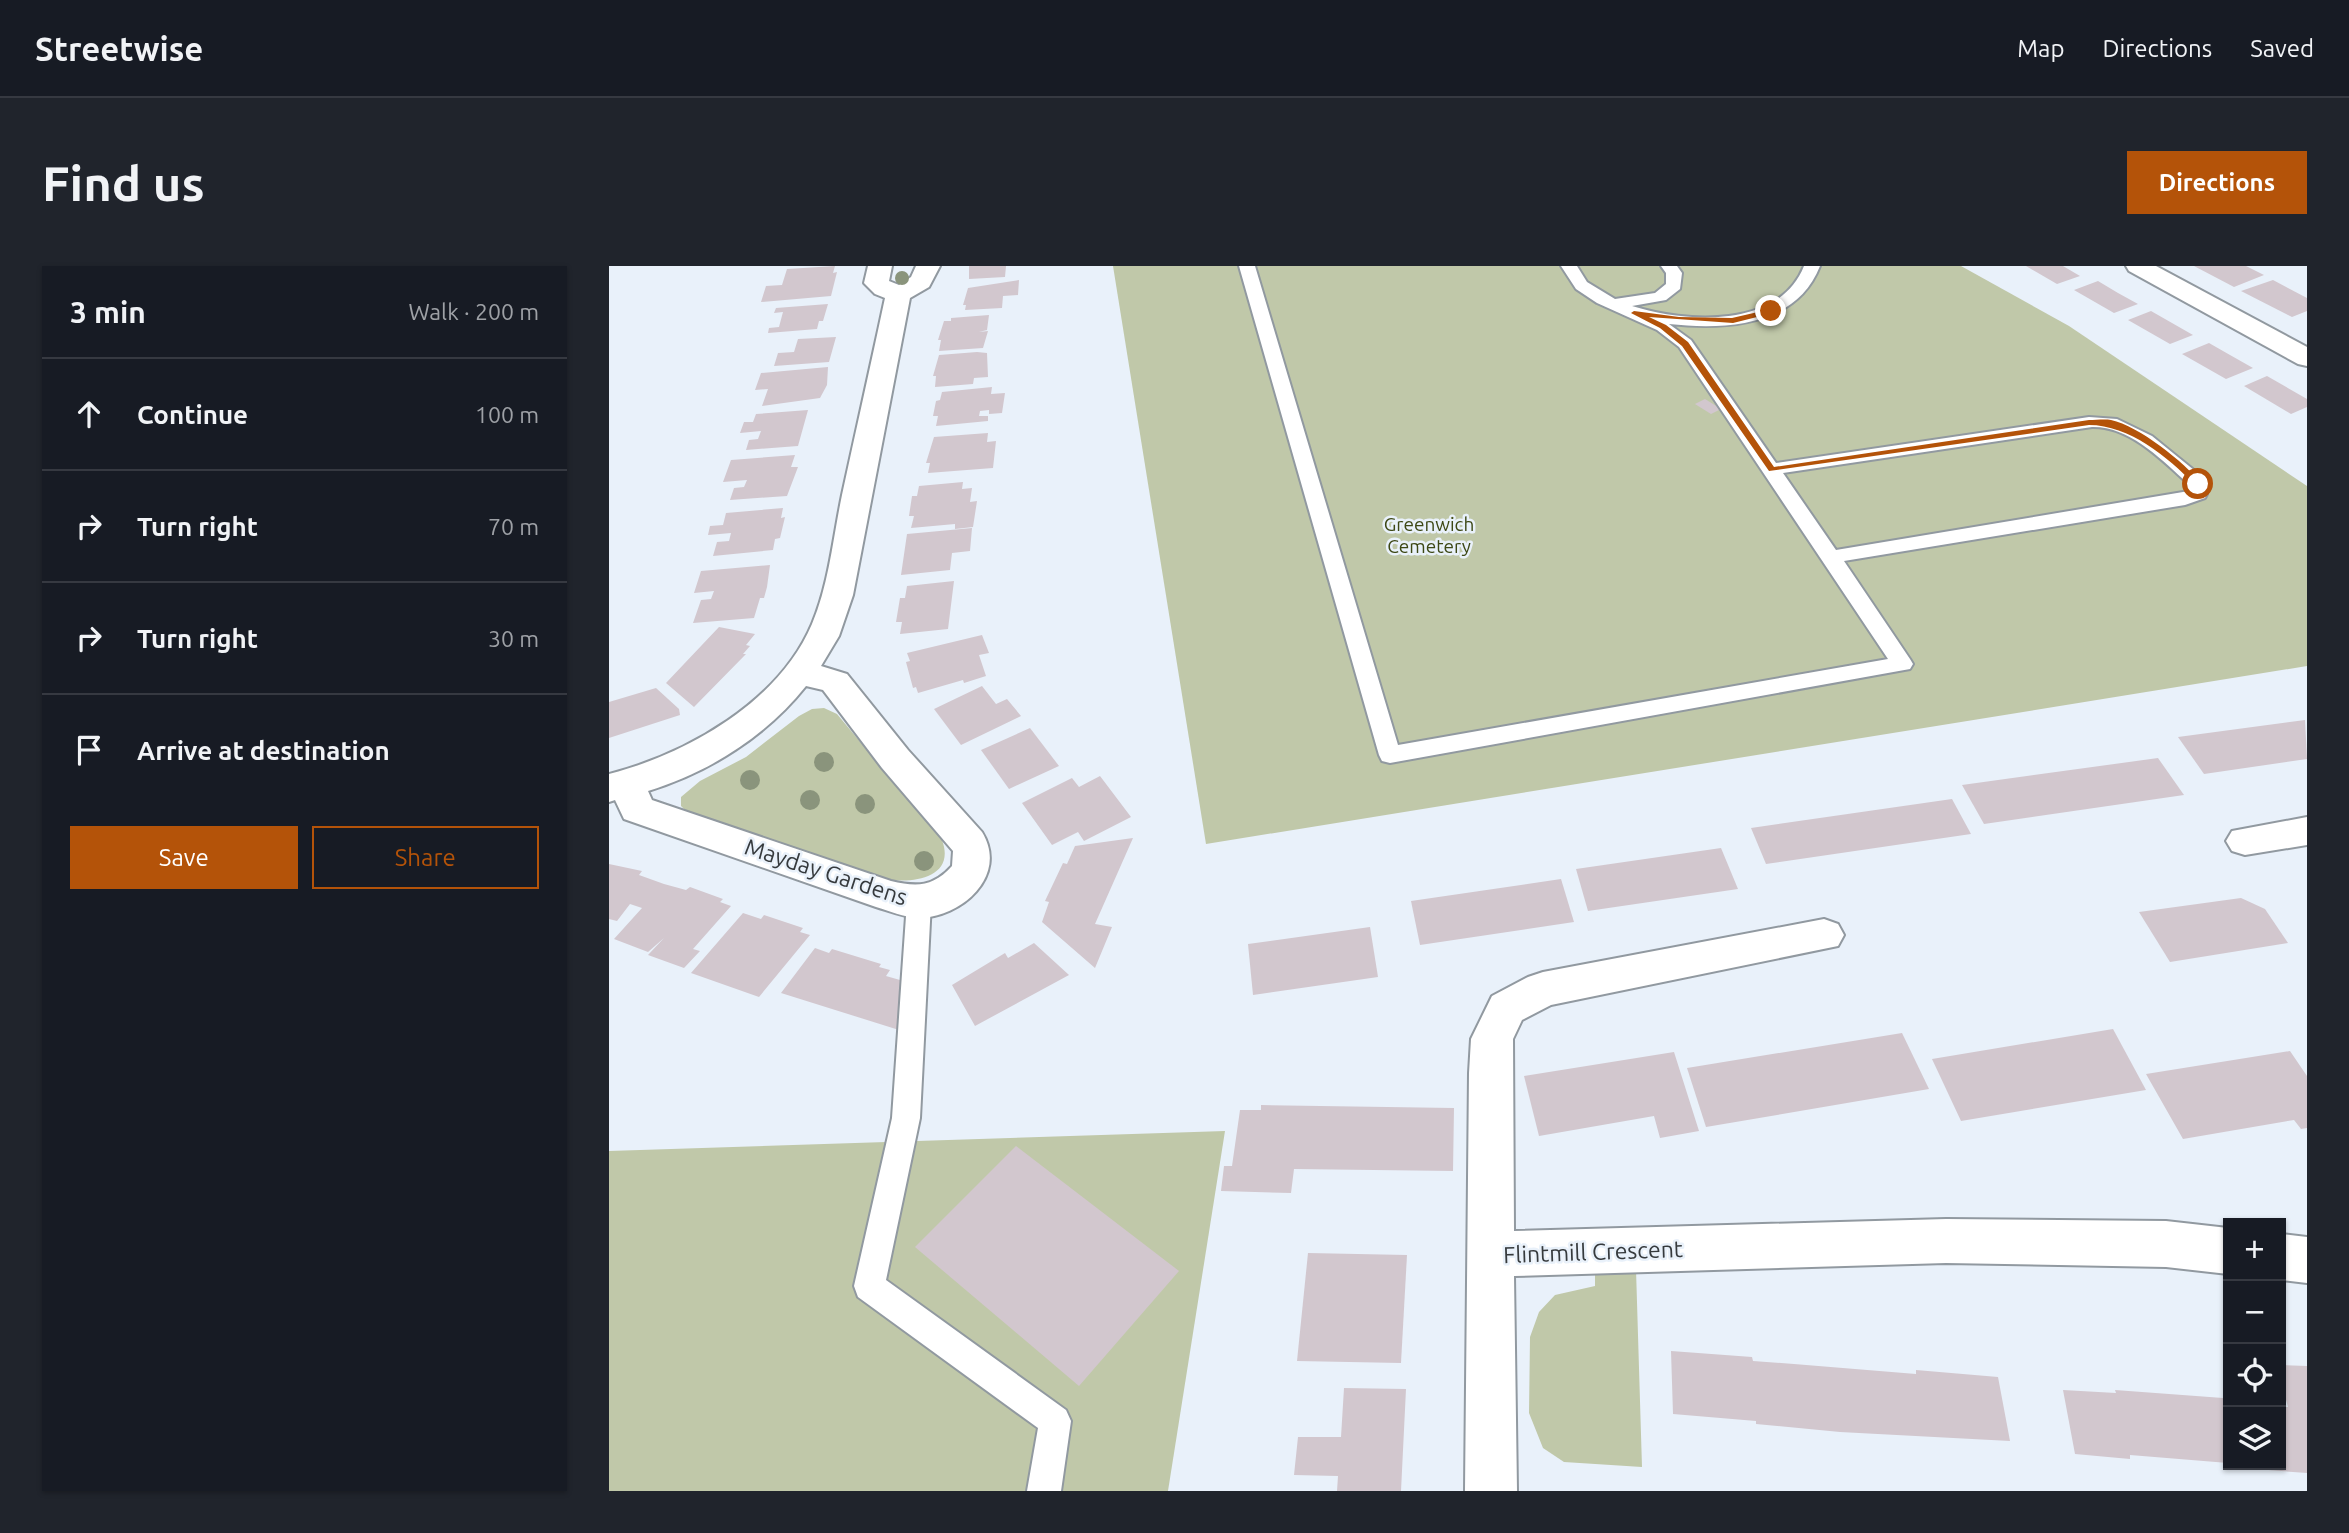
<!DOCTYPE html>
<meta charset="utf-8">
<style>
body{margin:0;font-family:Ubuntu,sans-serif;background:#20242c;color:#f1f3f6}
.controls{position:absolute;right:21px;bottom:21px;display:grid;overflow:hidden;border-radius:0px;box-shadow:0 2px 5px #0004}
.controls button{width:63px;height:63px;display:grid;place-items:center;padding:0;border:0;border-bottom:2px solid #363941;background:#171b24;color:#f1f3f6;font:35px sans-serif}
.stop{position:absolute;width:21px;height:21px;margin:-16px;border:5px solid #b45309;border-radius:50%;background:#fff}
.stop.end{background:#b45309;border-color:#fff;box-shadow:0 2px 7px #0008}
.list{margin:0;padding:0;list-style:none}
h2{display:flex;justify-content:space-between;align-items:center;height:91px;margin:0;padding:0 28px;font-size:30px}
h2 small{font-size:23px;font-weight:400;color:#9ea1a6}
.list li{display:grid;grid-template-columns:46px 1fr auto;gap:21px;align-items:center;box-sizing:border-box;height:112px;padding:0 28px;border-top:2px solid #363941}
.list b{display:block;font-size:26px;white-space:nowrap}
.list em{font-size:23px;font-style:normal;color:#9ea1a6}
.actions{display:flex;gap:14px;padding:21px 28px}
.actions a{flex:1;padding:16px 0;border:2px solid #b45309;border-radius:0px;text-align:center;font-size:24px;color:#b45309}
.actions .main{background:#b45309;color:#fff}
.icon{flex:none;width:38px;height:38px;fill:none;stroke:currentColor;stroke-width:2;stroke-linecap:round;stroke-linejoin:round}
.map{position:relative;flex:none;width:1698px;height:1225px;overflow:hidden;border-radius:0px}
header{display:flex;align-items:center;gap:42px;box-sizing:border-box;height:98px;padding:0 35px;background:#171b24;border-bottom:2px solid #363941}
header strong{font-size:33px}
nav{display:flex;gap:38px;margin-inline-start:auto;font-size:24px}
.intro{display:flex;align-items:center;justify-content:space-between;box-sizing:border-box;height:168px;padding:0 42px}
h1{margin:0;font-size:49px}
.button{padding:18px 32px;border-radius:0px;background:#b45309;color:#fff;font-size:24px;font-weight:700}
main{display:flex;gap:42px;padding:0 42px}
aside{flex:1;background:#171b24;border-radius:0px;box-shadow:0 2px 5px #0004}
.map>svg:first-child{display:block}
</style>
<header>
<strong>Streetwise</strong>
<nav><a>Map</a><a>Directions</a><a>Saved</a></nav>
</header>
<div class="intro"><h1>Find us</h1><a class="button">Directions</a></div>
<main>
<aside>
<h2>3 min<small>Walk · 200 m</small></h2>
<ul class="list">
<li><svg class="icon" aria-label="ahead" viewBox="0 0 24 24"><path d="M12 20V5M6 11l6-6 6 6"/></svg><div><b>Continue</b></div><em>100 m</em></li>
<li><svg class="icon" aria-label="right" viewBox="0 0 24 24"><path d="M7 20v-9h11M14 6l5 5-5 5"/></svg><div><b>Turn right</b></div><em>70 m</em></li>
<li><svg class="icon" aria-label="right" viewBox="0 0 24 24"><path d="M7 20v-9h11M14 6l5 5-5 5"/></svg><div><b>Turn right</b></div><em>30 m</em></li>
<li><svg class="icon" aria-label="arrive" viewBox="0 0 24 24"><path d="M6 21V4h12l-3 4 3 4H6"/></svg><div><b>Arrive at destination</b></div></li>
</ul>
<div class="actions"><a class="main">Save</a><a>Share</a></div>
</aside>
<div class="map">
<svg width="1698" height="1225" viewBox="0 0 1698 1225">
<rect width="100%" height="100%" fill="#e9f1fa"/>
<g fill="#c0c8a9">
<polygon points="504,0 1352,0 1460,60 1698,220 1698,400 597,578"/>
<path d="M 215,442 L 228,448 L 333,574 C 346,609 310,617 283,614 L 78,546 L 72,540 L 72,531 L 91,515 L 137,491 L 190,450 L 203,443 Z"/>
<polygon points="616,865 559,1225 0,1225 0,885"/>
<polygon points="986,1003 1027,1003 1033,1201 955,1196 934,1182 920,1147 921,1071 930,1046 946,1029 986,1020"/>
</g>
<g fill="#d2c7ce">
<polygon points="226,0 224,7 228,6 222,30 152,36 157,20 173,19 178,3"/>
<polygon points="360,0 397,0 396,11 360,13"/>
<polygon points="1417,0 1454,0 1471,10 1448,18"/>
<polygon points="1585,0 1637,0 1655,9 1625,21"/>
<polygon points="410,14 409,29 394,30 393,42 356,44 357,39 354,39 359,22"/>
<polygon points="1664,14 1698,32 1698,45 1683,51 1632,25"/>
<polygon points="1489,15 1509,27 1529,38 1505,47 1465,24"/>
<polygon points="219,38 214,55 210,55 208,63 159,67 160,62 170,61 174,46 165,47 167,42"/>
<polygon points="1542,45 1584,69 1561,78 1519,54"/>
<polygon points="380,49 378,64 370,66 379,65 374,82 330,85 332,74 329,74 335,55 342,55 342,52"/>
<polygon points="227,71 220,96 165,100 169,87 185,86 189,73"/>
<polygon points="1600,77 1621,89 1644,102 1617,113 1573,88"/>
<polygon points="368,86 378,87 379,111 365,112 364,118 326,121 327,110 324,110 330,89"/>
<polygon points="219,101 218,119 211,132 153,140 159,123 146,124 152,107"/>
<polygon points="1658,110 1698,133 1698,141 1682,148 1635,120"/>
<polygon points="383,121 382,128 396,127 393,147 380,148 380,144 371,145 370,150 379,150 379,155 327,160 329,150 324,150 327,135 331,134 333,126"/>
<polygon points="1096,133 1112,143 1102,148 1086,138"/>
<polygon points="199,144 189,180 137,184 140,174 149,173 152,165 131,167 135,156 144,156 147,148"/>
<polygon points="379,167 378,176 387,175 384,202 319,207 321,197 317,197 325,171"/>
<polygon points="186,189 182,201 189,201 178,230 121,234 125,222 135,221 138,214 114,216 122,194"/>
<polygon points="354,216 353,223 363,222 361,236 368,235 364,261 346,263 346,258 302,262 305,250 300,250 303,230 308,230 310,220"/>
<polygon points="174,242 172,252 176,251 171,272 166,273 164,284 104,290 108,276 120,275 122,267 99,269 101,260 114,259 117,247"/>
<polygon points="363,262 361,285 343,287 341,304 292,309 298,268"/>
<polygon points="161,299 158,321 155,332 151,332 145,352 84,357 92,334 102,333 105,325 85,327 92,305"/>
<polygon points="345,315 339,363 291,368 293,356 287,356 291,332 296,332 298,320"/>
<polygon points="110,361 146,368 137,379 141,380 134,388 137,388 85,441 57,417"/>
<polygon points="373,369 380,387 370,389 377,410 355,417 354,414 309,427 307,421 304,422 297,396 301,395 298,387"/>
<polygon points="373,420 387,438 398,433 412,450 352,479 325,443"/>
<polygon points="47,422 70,443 71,449 0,472 0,436"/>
<polygon points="1696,454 1698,493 1595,508 1569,471"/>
<polygon points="421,462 450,500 400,523 372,484"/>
<polygon points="1549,492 1575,529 1375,558 1353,519"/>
<polygon points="491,510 522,551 475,575 469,566 443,579 413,537 463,512 470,521"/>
<polygon points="1343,533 1362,568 1157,598 1142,562"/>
<polygon points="524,572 486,658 503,661 486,702 433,656 440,636 436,635 454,597 458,598 466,580"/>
<polygon points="1112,582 1129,623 979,645 967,603"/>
<polygon points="0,598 33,605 30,609 55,618 77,624 81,621 114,633 111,636 122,640 84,683 91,685 75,702 39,689 55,672 39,686 5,673 33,642 21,638 8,655 0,653"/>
<polygon points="952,613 965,656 811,679 802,635"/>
<polygon points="1632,632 1656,643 1679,677 1561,696 1530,646"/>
<polygon points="134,647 152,653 155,649 194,662 191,666 201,669 150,731 82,707"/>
<polygon points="761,661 769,711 644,729 639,678"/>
<polygon points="425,677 460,709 366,760 343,719 396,687 399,692"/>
<polygon points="206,682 220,687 223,683 272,698 270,701 281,704 277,710 291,714 290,764 172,727"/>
<polygon points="1504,763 1537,824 1352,855 1323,793"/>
<polygon points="1293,767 1320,823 1097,861 1078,802"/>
<polygon points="1681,785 1698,810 1698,862 1692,863 1685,854 1574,873 1537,808"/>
<polygon points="1065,786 1090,865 1051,872 1045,850 930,870 915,810"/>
<polygon points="652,839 845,842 844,905 685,903 682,927 612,925 615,900 623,900 631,844 652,844"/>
<polygon points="407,880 570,1005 470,1120 306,981"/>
<polygon points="699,987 798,989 792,1097 688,1095"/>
<polygon points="1062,1085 1143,1091 1144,1095 1185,1098 1307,1108 1307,1104 1389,1111 1401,1175 1231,1166 1147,1158 1147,1155 1064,1148"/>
<polygon points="1672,1099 1698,1100 1698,1207 1633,1202 1632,1199 1672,1199 1672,1141 1679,1141 1672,1116"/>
<polygon points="735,1122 797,1123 792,1225 728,1225 729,1210 685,1209 689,1171 732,1171"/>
<polygon points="1454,1124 1507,1127 1506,1124 1614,1132 1615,1136 1619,1137 1619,1197 1521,1189 1521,1193 1466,1188"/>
</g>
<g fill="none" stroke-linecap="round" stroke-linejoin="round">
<g stroke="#9199a0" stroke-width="4">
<g id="lane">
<path d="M 630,0 L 646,0 L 789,479 L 1279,393 L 1070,81 L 1048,64 L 988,37 L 967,23 L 952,0 L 968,0 L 978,16 L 1006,33 L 1046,27 L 1057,18 L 1057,7 L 1052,0 L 1068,0 L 1073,7 L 1071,23 L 1057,34 L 1023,40 C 1077,57 1170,63 1195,0 L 1211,0 C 1187,61 1116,64 1060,58 L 1082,74 L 1167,197 L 1480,151 L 1508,153 L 1543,170 L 1596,213 L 1598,228 L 1596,232 L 1576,239 L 1235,295 L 1301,393 L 1304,398 L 1301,403 L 781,497 L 773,495 L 770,489 ZM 1483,161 C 1518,160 1549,190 1574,213 L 1580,218 L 1580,225 L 1227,284 L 1174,207 Z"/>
<polygon points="310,626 319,629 322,636 311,852 277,1014 457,1144 462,1155 452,1225 418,1225 429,1162 249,1031 245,1020 283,852 298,636 301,629"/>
</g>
</g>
<g stroke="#9199a0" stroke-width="4">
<g id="street">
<path d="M 259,0 L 283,0 L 280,15 L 290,19 L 302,11 L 307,0 L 331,0 L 320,21 L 301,32 L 244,329 L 230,370 L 212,400 L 238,408 L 299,484 L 373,566 C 400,610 352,652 309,652 C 295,651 280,645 267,641 L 15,553 L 6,534 L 0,536 L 0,508 C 78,488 170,436 203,358 C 220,318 224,272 233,229 C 247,164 262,98 276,32 L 266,28 L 255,17 ZM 197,420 L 214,424 L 273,502 L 344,585 L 343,600 C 324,621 308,621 282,615 L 43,534 L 39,525 C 101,506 157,470 197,420 Z"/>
<polygon points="1517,0 1547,0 1698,81 1698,100 1689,98 1520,5"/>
<polygon points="1698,551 1698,579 1636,589 1623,585 1617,575 1623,565"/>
<polygon points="1215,653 1229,658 1235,669 1229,680 942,739 913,754 904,773 905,965 1337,953 1557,955 1619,962 1619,1008 1557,1001 1337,997 905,1010 908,1225 856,1225 860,807 862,773 883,730 919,711 934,706"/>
<polygon points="1672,968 1698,971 1698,1017 1672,1014"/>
</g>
</g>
<use href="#lane" fill="#fff" fill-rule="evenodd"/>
<use href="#street" fill="#fff" fill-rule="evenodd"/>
</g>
<g fill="#8a947c">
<circle cx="293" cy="12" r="7"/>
<circle cx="215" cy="496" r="10"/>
<circle cx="141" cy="514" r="10"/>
<circle cx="201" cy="534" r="10"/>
<circle cx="256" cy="538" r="10"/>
<circle cx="315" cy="595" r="10"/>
</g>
<path fill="#b45309" d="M 1162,43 L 1164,47 L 1124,57 L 1040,51 L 1057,59 L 1079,76 L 1165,201 L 1480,154 C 1487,154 1496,153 1502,154 C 1530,160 1575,196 1593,218 L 1586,219 C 1559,191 1520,159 1480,159 L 1160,205 L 1073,80 L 1051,62 L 1022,47 L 1025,45 L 1070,51 L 1123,52 Z"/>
<g text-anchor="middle" stroke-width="5" stroke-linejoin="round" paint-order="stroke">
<g font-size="19" fill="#3d4815" stroke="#e9f1fa">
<text x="820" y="265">Greenwich<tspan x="820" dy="22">Cemetery</tspan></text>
</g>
<g font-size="23" fill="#363a3d" stroke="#e9f1fa">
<text transform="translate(217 606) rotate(18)" y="8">Mayday Gardens</text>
<text transform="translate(984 986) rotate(-2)" y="8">Flintmill Crescent</text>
</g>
</g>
</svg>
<div class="controls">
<button>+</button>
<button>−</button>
<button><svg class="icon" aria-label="locate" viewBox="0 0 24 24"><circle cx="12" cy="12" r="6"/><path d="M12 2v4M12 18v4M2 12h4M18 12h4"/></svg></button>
<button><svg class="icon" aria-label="layers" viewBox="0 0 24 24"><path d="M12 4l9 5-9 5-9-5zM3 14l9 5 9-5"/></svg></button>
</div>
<div class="stop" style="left:1589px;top:218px"></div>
<div class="stop end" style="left:1162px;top:45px"></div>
</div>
</main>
